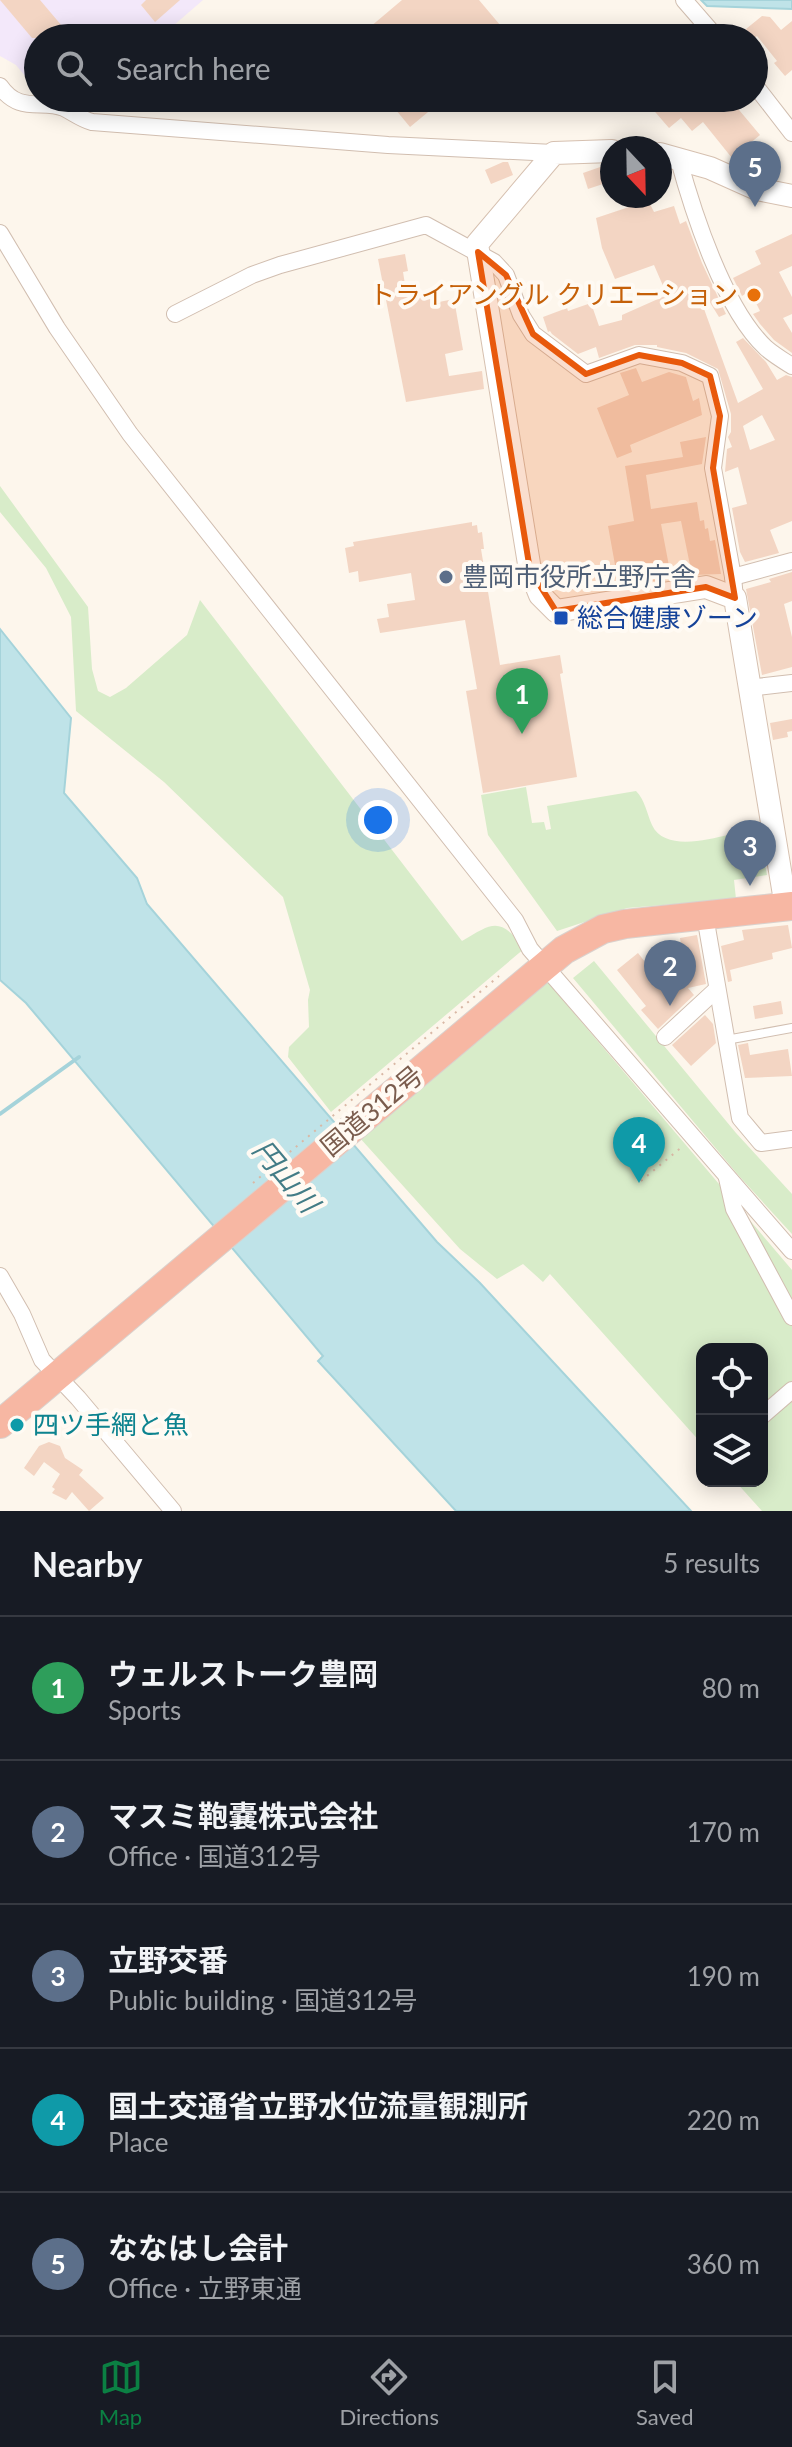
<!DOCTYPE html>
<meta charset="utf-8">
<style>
body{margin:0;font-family:Lato,"Noto Sans JP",sans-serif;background:#20242c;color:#f1f3f6}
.controls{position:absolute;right:24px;bottom:24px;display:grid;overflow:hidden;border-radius:16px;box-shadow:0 4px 20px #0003}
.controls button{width:72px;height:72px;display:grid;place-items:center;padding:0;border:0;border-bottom:2px solid #363941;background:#171b24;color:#f1f3f6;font:40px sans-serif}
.compass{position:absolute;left:600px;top:136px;width:72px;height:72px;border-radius:50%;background:#171b24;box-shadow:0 4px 20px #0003;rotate:158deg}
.you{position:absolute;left:378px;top:820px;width:28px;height:28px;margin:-20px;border:6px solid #fff;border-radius:50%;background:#1a73e8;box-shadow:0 0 0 12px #1a73e833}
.badge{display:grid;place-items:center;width:52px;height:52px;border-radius:50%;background:#0b8043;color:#fff;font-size:26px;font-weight:700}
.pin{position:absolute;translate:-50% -66px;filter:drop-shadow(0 2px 4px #0008)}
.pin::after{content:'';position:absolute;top:42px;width:28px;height:24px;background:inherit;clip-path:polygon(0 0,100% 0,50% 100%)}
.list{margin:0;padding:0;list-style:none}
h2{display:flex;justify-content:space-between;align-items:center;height:104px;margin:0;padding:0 32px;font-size:34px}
h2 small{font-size:26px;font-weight:400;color:#9ea1a6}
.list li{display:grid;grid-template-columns:52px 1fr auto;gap:24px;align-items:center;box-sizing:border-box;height:144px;padding:0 32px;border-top:2px solid #363941}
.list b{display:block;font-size:30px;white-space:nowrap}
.list p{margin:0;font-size:26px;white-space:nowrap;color:#9ea1a6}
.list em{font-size:26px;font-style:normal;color:#9ea1a6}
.icon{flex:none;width:44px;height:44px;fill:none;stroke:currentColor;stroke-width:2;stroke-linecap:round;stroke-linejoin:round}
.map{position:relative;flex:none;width:792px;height:1511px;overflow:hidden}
.search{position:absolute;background:#171b24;box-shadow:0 4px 20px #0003;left:24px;right:24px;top:24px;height:88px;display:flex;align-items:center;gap:20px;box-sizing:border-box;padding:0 28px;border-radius:44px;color:#9ea1a6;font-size:30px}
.sheet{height:824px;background:#171b24}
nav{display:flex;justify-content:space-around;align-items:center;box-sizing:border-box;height:112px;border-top:2px solid #363941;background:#171b24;font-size:22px;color:#9ea1a6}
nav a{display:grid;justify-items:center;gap:4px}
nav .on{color:#0b8043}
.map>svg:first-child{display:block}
</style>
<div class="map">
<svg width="792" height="1511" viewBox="0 0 792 1511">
<rect width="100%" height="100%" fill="#fdf6ec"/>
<polygon fill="#f3e8fa" points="0,0 203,0 159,38 38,38 38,92 16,65 0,56"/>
<g fill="#d8ecc9">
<path d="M 0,486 L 88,607 L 92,669 L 98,691 L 110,697 L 126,688 L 187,635 L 200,600 L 462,941 C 494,922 499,917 525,948 L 331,1112 L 288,1057 L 289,1047 L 309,1027 L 308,1000 L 310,990 L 283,897 L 164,782 L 76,711 L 71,617 L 46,568 L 0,512 Z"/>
<path d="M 526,787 L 532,823 L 544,822 L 546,830 L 551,829 L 547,806 L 636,791 C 645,800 647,814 652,825 C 664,851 706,840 728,835 C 738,856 736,862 764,860 L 767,875 L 734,880 L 736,899 L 627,908 L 557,931 L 488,835 L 481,795 Z"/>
<polygon points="594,961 736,1133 792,1194 792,1234 739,1176 573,978"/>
<polygon points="545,979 792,1270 792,1511 762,1511 735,1481 762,1481 762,1349 702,1349 702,1444 550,1274 543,1282 523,1264 497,1279 460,1249 359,1137"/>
</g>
<g fill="#bfe3e8" stroke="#a5d3da" stroke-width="2">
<polygon points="701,0 792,0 792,9 707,6"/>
<polygon points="0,629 71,718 64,793 137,878 147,904 437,1242 480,1283 691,1511 456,1511 318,1361 323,1356 26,1003 0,980"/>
</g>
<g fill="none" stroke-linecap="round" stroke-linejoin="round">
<polyline stroke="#a5d3da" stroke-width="4" points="0,1114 79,1057"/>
</g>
<g fill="#f3d5c3" fill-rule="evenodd">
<polygon points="0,0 40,0 62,26 47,38 32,38"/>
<polygon points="146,0 180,0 155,22 141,5"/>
<polygon points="402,0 479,0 511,38 357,38"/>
<polygon points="762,16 770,17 781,30 792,21 792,70 785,76 774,63 777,61 757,36 754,38 746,29"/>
<polygon points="386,98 445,98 410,127"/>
<polygon points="660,98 729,98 760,135 732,158 703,122 692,131 681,118 669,128 650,106"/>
<polygon points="503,162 508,162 513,175 491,184 485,170"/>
<polygon points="606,165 612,165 612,181 588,189 583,173"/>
<path d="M 632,196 L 646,196 L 654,212 L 674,206 L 680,224 L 686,221 L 702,263 L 726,314 L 719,317 L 704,293 L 699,295 L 738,403 L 763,389 L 736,342 L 743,338 L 766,362 L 777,380 L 786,375 L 792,377 L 792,521 L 770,530 L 779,553 L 745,562 L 740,552 L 732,508 L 747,504 L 738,467 L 725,472 L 727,449 L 732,447 L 728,437 L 731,432 L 731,414 L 718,369 L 686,353 L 657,347 L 657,345 L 635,345 L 599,358 L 596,347 L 578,354 L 552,334 L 550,331 L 548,332 L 543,317 L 567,308 L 568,311 L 591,303 L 599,326 L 622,320 L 622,315 L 667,295 L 654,265 L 615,279 L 602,248 L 596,218 L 635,205 ZM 762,415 L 775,440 L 750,450 L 743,426 Z"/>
<polygon points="792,234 792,266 779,272 792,297 792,314 783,318 792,333 792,353 774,340 760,324 753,314 760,311 750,291 742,296 733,278 761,264 755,251"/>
<polygon points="405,254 408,271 403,272 407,297 432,292 434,303 454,299 463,350 445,354 449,376 482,371 484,389 406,402 378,259"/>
<polygon points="636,368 642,382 669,372 686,377 693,401 699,398 702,415 630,445 632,452 617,458 597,408 629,395 620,373"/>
<polygon points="706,437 702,464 646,475 651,509 697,502 700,521 704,520 705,529 708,528 710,541 715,540 721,574 692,575 681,521 661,524 669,566 666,567 666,570 657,572 658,580 619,587 608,526 634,521 625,466 683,457 680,442"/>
<polygon points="472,522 472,526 477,525 478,533 482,532 484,549 481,549 500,665 560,655 563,673 560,674 577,777 483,793 466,691 477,689 465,620 380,633 377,619 389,617 387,604 415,600 411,573 359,582 358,571 349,573 345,548 354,546 353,542"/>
<polygon points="792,572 792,601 784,604 792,637 792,667 762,675 746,589 771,582 769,579"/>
<polygon points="792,719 792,731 787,732 788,737 773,740 770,723"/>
<polygon points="788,925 792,948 772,953 773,959 730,970 732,981 728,982 721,946 744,940 742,930"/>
<polygon points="697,935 706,984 688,988 694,995 658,1029 641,1010 646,1006 617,970 638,953 645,962 648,959 677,995 669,946 681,944 680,938"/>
<polygon points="781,1001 783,1014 755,1019 753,1006"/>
<polygon points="705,1015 713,1024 716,1043 691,1066 672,1045"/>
<polygon points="748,1043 750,1055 788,1049 792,1076 745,1078 738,1045"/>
<polygon points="49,1442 60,1446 65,1458 83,1470 79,1475 104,1498 89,1511 72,1492 66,1500 52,1493 55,1489 52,1487 60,1474 44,1462 34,1476 24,1468 39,1446"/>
</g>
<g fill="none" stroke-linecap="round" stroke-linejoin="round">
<g stroke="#d1beb0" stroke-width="10">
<polyline id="lane" points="726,1040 792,1028"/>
</g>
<g stroke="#d1beb0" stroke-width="18">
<g id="street">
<polyline points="684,0 717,38"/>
<polyline points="754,84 792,133"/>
<path d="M 0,86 C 19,114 42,99 64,108 C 74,113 81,119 92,122 L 388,145 L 554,153"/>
<path d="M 678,157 C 693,212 724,309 766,348 C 774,355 784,361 792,366"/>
<polyline points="0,233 57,328 130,434 515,920 530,949 792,1251"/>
<polyline points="175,314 252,275 280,265 426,225 494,262 506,275 521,315 533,334 586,374 639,355 682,363 710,376 720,416 713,468 733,577 735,598"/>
<polyline points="733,577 792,561"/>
<polyline points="748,688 792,683"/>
<polyline points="705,916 740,1118 761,1143 792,1139"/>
<polyline points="665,1037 717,989"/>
<polyline points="727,1178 734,1209 792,1317"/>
<polyline points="0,1276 22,1314 42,1360 78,1398 173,1511"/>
<polyline points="762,1416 792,1390"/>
</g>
</g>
<g stroke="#d6c0b0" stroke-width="24">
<g id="secondary">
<polyline points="612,151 554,153 477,244 530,570 540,595 556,611 706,587 735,598 786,907"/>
<polyline points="660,154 710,168 757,189 792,196"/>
</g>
</g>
<g stroke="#dad1cd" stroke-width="30">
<polyline id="highway" points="0,1424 564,950 603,929 625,924 792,906"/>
</g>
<g stroke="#d9b8a5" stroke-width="2" stroke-dasharray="2 6" stroke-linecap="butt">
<polyline points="641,1181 683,1146"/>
<polyline points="253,1183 499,976"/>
</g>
<use href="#lane" stroke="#fff" stroke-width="8"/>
<use href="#street" stroke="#fff" stroke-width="16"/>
<use href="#secondary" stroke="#fff" stroke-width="22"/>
<use href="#highway" stroke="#f7b7a3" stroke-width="28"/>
</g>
<path fill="#e8590c" fill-opacity="0.2" stroke="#e8590c" stroke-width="6" stroke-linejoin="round" d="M 478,252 L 506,275 L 533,334 L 586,374 L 639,355 L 682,363 L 710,376 L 720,416 L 713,468 L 735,598 L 706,587 L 556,611 L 530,570 Z"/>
<circle fill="#e8710a" stroke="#fffaf3" stroke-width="3" cx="754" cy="295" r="8"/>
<circle fill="#5c6f8a" stroke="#fffaf3" stroke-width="3" cx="446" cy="577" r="8"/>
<rect fill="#1a4fb4" stroke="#fffaf3" stroke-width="3" x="553" y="610" width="16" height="16" rx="4"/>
<circle fill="#0f9aa8" stroke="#fffaf3" stroke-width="3" cx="17" cy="1425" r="8"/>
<g text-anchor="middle" stroke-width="8" stroke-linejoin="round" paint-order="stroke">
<g font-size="26" fill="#c56008" stroke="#fffaf3" text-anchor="end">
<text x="738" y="304">トライアングル クリエーション</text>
</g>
<g font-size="26" fill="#4e5e75" stroke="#fffaf3" text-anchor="start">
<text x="462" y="586">豊岡市役所立野庁舎</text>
</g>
<g font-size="26" fill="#164399" stroke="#fffaf3" text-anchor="start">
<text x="577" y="627">総合健康ゾーン</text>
</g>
<g font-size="26" fill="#7a5c4d" stroke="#fffaf3">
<text transform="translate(372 1111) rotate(-40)" y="9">国道312号</text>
</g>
<g font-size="26" fill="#0d838f" stroke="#fffaf3" text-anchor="start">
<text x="33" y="1434">四ツ手網と魚</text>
</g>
<g font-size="28" font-style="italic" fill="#437c86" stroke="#fffaf3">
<text transform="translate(286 1176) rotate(50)" y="10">円山川</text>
</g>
</g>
</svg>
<div class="controls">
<button><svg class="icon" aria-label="locate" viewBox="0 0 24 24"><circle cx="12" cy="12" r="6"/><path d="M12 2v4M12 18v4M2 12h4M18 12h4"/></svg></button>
<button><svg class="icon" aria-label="layers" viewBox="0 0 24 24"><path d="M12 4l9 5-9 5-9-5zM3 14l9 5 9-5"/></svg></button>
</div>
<svg class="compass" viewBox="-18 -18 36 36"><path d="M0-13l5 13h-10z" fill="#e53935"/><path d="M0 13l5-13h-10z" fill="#9ea1a6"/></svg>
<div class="you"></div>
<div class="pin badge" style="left:522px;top:734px;background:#2e9e5b">1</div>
<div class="pin badge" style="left:670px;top:1006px;background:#5c6f8a">2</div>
<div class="pin badge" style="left:750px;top:886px;background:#5c6f8a">3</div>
<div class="pin badge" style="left:639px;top:1183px;background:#0f9aa8">4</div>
<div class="pin badge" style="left:755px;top:207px;background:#5c6f8a">5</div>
<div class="search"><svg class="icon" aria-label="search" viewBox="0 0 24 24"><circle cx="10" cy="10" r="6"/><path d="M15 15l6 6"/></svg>Search here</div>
</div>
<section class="sheet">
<h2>Nearby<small>5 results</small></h2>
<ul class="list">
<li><span class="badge" style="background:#2e9e5b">1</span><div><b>ウェルストーク豊岡</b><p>Sports</p></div><em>80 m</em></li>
<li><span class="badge" style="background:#5c6f8a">2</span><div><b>マスミ鞄嚢株式会社</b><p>Office · 国道312号</p></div><em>170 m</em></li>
<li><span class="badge" style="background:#5c6f8a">3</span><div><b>立野交番</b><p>Public building · 国道312号</p></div><em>190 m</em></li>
<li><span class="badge" style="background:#0f9aa8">4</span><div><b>国土交通省立野水位流量観測所</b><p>Place</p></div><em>220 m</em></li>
<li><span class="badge" style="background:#5c6f8a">5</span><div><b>ななはし会計</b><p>Office · 立野東通</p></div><em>360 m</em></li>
</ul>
</section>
<nav>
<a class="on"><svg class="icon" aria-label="map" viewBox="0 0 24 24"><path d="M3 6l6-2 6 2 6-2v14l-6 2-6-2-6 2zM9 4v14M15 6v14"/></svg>Map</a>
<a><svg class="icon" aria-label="directions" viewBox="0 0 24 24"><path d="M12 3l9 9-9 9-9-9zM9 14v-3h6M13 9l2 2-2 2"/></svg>Directions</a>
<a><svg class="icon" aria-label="saved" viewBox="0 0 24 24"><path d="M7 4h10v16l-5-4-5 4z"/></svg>Saved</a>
</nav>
